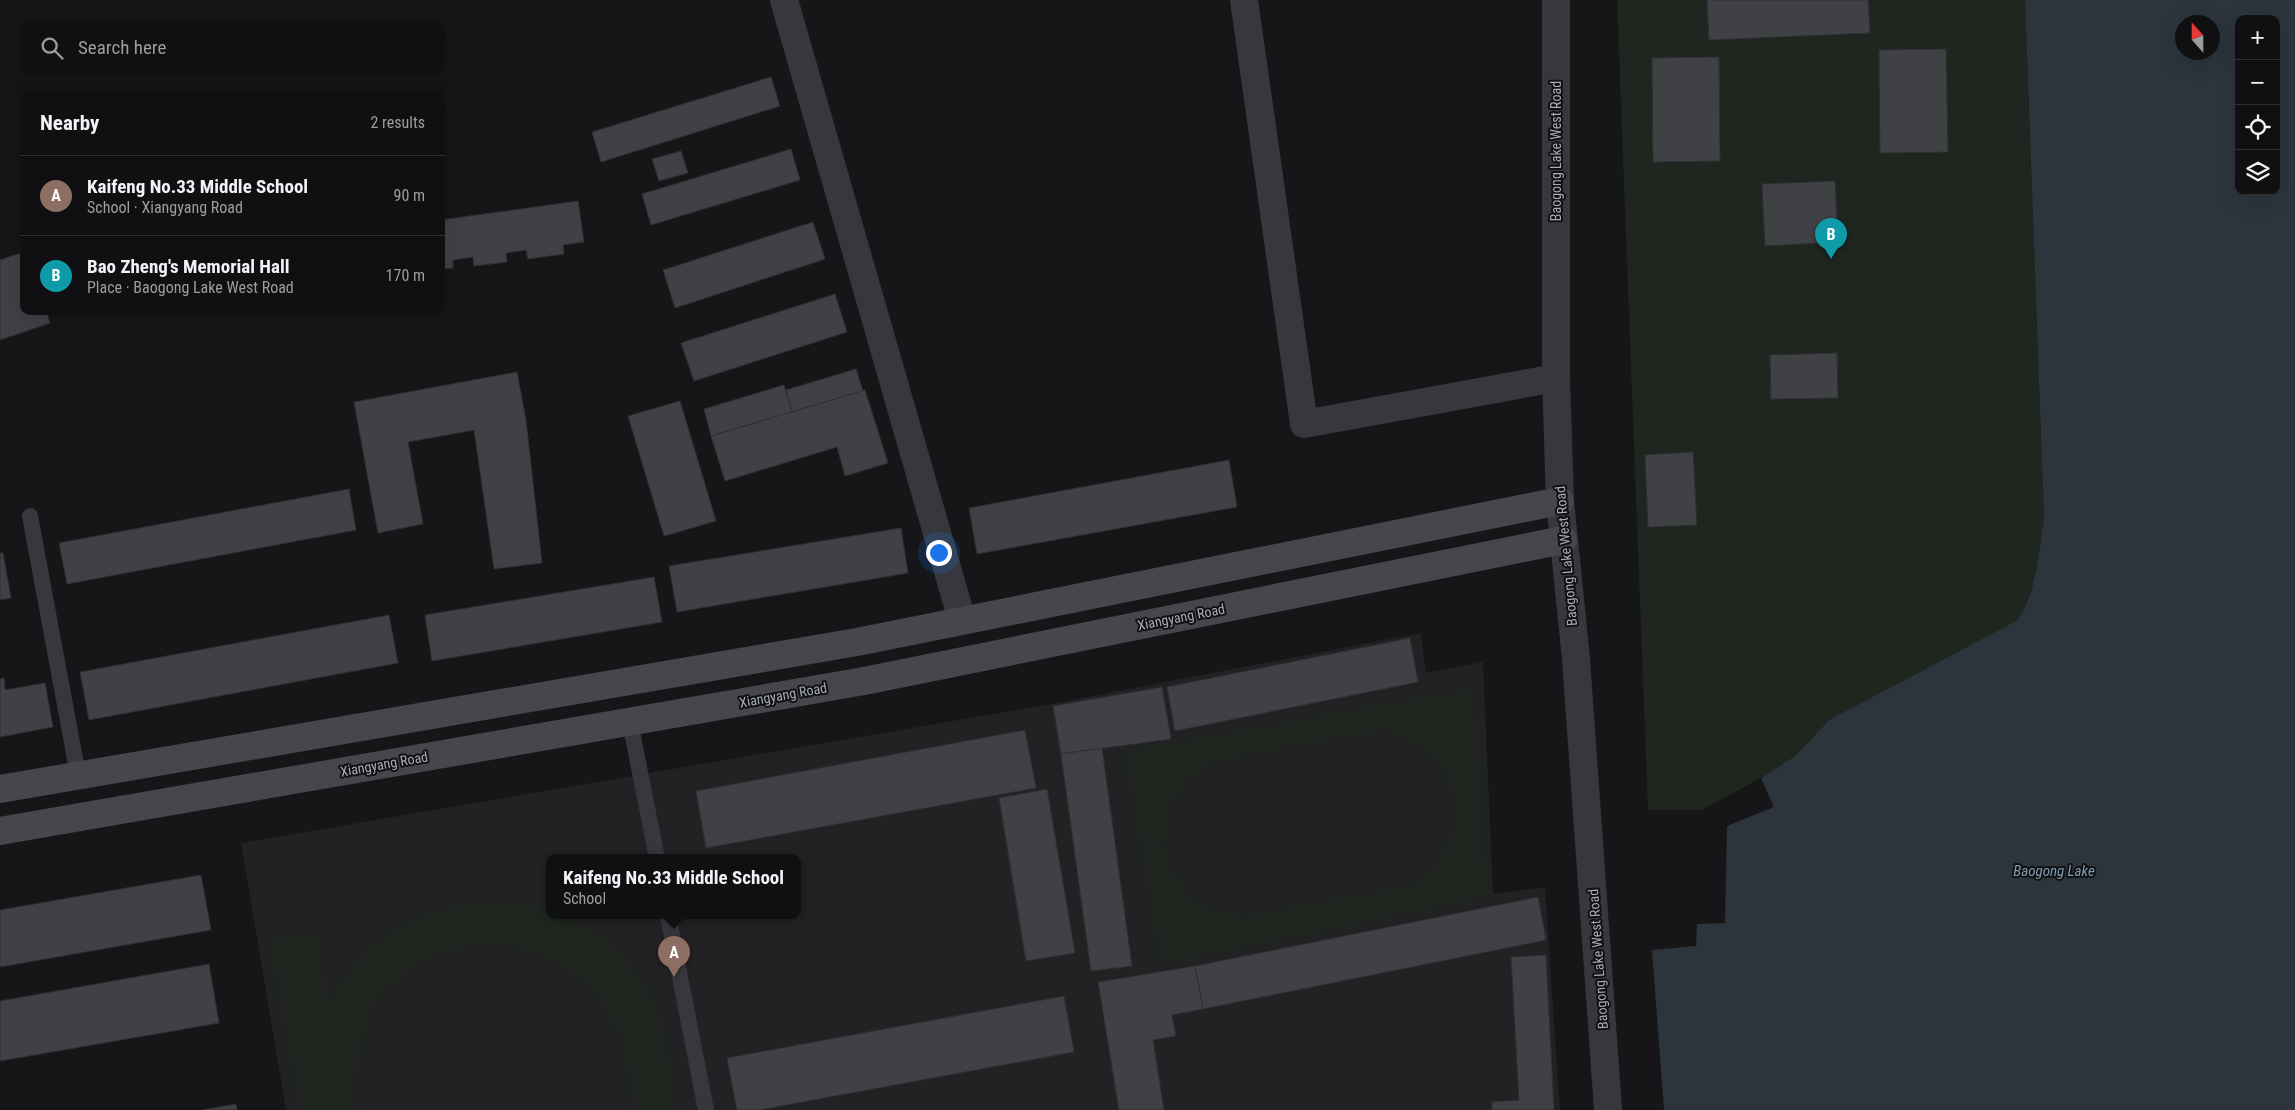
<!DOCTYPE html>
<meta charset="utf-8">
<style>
body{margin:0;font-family:"Roboto Condensed",sans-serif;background:#19191b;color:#f1f3f6}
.controls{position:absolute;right:15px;top:15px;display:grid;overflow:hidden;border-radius:10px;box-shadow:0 5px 20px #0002}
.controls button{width:45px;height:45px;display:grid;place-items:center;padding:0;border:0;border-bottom:1px solid #303032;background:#101012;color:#f1f3f6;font:25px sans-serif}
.compass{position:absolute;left:2175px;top:15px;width:45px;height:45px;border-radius:50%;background:#101012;box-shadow:0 5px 20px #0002;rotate:339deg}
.you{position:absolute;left:938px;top:552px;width:18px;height:18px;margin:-12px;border:4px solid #fff;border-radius:50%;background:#1a73e8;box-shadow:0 0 0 8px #1a73e833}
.badge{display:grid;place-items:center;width:32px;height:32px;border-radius:50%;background:#f2b134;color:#fff;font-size:16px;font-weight:700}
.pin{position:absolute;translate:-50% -41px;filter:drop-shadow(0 1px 2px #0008)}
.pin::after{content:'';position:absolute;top:26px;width:18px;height:15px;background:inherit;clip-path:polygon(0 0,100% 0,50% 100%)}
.popup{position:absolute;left:546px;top:854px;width:255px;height:65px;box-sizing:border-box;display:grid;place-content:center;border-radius:10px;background:#101012;filter:drop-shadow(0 1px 4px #0005);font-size:16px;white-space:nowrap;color:#9c9d9f}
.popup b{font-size:19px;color:#f1f3f6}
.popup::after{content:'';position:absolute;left:50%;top:100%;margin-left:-10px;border:10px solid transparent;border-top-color:#101012}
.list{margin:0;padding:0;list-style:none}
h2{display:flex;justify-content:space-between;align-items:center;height:65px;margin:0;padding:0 20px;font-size:21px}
h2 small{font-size:16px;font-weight:400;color:#9c9d9f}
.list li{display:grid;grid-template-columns:32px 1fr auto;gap:15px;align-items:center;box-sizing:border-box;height:80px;padding:0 20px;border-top:1px solid #303032}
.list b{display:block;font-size:19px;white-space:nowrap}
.list p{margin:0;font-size:16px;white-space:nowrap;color:#9c9d9f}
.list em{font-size:16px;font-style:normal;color:#9c9d9f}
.icon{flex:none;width:28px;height:28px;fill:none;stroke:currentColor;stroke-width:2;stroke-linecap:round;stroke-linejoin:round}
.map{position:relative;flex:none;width:2295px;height:1110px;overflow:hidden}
.search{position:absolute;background:#101012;box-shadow:0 5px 20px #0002;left:20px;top:20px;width:425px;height:55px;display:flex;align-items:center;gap:12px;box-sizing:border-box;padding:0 18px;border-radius:10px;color:#9c9d9f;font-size:19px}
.panel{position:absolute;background:#101012;box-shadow:0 5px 20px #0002;left:20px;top:90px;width:425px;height:225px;border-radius:10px}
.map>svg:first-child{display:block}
</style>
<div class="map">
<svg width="2295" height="1110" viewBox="0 0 2295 1110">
<rect width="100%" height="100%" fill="#161618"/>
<path fill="#222225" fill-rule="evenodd" d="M 1421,633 L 1426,673 L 1483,662 L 1493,894 L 1545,887 L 1560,1110 L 286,1110 L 241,843 L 1046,705 ZM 550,858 L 798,858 L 798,916 L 550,916 Z"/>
<g fill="#1e261f" fill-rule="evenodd">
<path d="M 1617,0 L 2025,0 L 2044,518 C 2039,548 2036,599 2016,621 L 1829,720 L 1795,756 L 1761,778 L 1702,810 L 1648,810 Z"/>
<path d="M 1474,688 L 1486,897 L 1161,964 L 1125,752 ZM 1387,729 C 1402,737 1419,745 1432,757 C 1447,770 1458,796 1456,816 C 1454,831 1442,858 1433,869 C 1428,875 1421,879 1416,884 L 1242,917 L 1205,908 L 1193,899 L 1181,884 L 1168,865 L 1163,846 L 1167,816 L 1172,802 L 1185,782 L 1212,761 Z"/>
<path d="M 483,901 L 514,902 L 546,908 L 550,910 L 550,916 L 564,916 L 575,920 L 602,937 L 625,959 L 645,984 L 659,1012 L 677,1110 L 635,1110 L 621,1036 L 596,995 L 577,977 L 552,960 L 523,948 L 491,942 L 446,951 L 408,969 L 375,1001 L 361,1045 L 353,1087 L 357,1110 L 301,1110 L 269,940 L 315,931 L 329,1005 C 334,998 337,990 342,982 C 375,931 425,908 483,901 Z"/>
</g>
<path fill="#2c353c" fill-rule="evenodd" d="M 2025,0 L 2295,0 L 2295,1110 L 1664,1110 L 1652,950 L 1696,946 L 1697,924 L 1725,923 L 1727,826 L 1774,807 L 1761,778 L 1795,756 L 1829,720 L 2016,621 C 2036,599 2039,547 2044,518 ZM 2239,19 L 2276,19 L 2276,191 L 2239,191 ZM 2182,22 L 2212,22 L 2212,52 L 2182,52 Z"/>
<g fill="#404145" stroke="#303034">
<polygon points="1707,0 1868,0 1870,33 1709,40"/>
<polygon points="1946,49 1948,152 1880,153 1879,50"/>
<polygon points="1719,57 1720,161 1653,162 1652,58"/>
<polygon points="771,77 780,106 601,162 592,132"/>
<polygon points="791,149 800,180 651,225 642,194"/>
<polygon points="681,151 688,173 659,181 652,159"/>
<polygon points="1835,181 1838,242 1765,246 1762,184"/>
<polygon points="578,201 584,242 563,245 564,254 528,259 526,250 506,253 507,262 474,266 473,257 453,260 453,268 441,269 441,220"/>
<polygon points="813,222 825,259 675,308 663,270"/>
<polygon points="24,252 24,311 46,311 50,323 0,340 0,260"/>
<polygon points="835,294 847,332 694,381 681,343"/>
<polygon points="1837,353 1838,398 1771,399 1770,355"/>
<polygon points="856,369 863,391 792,412 786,390"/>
<polygon points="517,372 526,420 542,563 494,569 474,430 408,442 423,524 378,533 354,402"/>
<polygon points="784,385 792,412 711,436 704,409"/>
<polygon points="865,390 888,463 845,476 837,447 725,481 711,436"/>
<polygon points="680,401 716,521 664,536 628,416"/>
<polygon points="1693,452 1697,525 1648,527 1645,455"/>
<polygon points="1229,460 1237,507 977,554 969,508"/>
<polygon points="349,489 356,530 67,584 59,543"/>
<polygon points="901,528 908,573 677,612 669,566"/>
<polygon points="0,553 3,553 11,598 0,600"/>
<polygon points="654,577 662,622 432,661 425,615"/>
<polygon points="389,615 398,663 89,720 80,672"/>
<polygon points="1410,638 1418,682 1175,731 1167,687"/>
<polygon points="4,678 5,690 45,683 53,727 0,737 0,679"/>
<polygon points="1162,687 1171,739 1061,754 1053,706"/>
<polygon points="1025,730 1036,788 706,848 696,791"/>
<polygon points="1102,748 1132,966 1091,971 1061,754"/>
<polygon points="1047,789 1075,953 1026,961 999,798"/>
<polygon points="201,875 211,930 0,967 0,910"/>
<polygon points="1538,897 1546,940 1203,1009 1195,966"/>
<polygon points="1546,955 1554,1110 1492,1110 1492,1102 1519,1100 1511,957"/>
<polygon points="209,964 219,1023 0,1061 0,1001"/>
<polygon points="1195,966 1203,1009 1172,1015 1176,1036 1153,1040 1164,1110 1119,1110 1098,982"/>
<polygon points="1064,996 1074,1052 759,1110 737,1110 727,1058"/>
<polygon points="236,1104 237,1110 202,1110"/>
</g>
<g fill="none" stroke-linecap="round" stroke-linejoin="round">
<g stroke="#37383d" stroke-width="16">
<polyline points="30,516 78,775"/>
<polyline points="630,722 657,858"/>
<polyline points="668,916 706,1110"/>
</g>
<g stroke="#37383d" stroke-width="28">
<polyline points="784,0 962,620"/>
<polyline points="1244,0 1304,424 1556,378"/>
<polyline points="1556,0 1556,378 1560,501 1576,659 1608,1110"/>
</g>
<g stroke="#45474d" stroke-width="28">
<polyline points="0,789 857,642 1560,501"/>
<polyline points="0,831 864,681 1563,540"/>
</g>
</g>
<g text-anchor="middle" stroke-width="4" stroke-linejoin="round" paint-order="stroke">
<g font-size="14" fill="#a8adb8" stroke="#111113">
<text transform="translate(1556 151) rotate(-90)" y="5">Baogong Lake West Road</text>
<text transform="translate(1566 556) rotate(-95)" y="5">Baogong Lake West Road</text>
<text transform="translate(1181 617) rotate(-11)" y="5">Xiangyang Road</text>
<text transform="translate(783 695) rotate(-10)" y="5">Xiangyang Road</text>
<text transform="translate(384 764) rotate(-10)" y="5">Xiangyang Road</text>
<text transform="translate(1598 959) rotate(-94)" y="5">Baogong Lake West Road</text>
</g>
<g font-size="15" font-style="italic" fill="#7f9bb3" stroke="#111113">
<text x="2054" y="876">Baogong Lake</text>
</g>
</g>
</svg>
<div class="controls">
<button>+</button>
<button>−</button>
<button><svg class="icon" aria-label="locate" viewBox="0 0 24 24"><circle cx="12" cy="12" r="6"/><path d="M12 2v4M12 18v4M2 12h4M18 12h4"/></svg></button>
<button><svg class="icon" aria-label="layers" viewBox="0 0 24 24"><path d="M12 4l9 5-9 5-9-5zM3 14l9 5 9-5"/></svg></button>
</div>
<svg class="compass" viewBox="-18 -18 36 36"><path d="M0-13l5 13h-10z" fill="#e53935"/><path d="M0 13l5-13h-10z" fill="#9c9d9f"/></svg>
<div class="you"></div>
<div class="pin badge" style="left:674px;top:977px;background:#8d6e63">A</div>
<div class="popup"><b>Kaifeng No.33 Middle School</b>School</div>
<div class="pin badge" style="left:1831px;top:259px;background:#0f9aa8">B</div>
<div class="search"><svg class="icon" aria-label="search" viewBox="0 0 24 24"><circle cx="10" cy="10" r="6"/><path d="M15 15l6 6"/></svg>Search here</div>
<section class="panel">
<h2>Nearby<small>2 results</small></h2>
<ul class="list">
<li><span class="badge" style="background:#8d6e63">A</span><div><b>Kaifeng No.33 Middle School</b><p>School · Xiangyang Road</p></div><em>90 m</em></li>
<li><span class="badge" style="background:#0f9aa8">B</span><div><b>Bao Zheng's Memorial Hall</b><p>Place · Baogong Lake West Road</p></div><em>170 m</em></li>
</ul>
</section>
</div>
